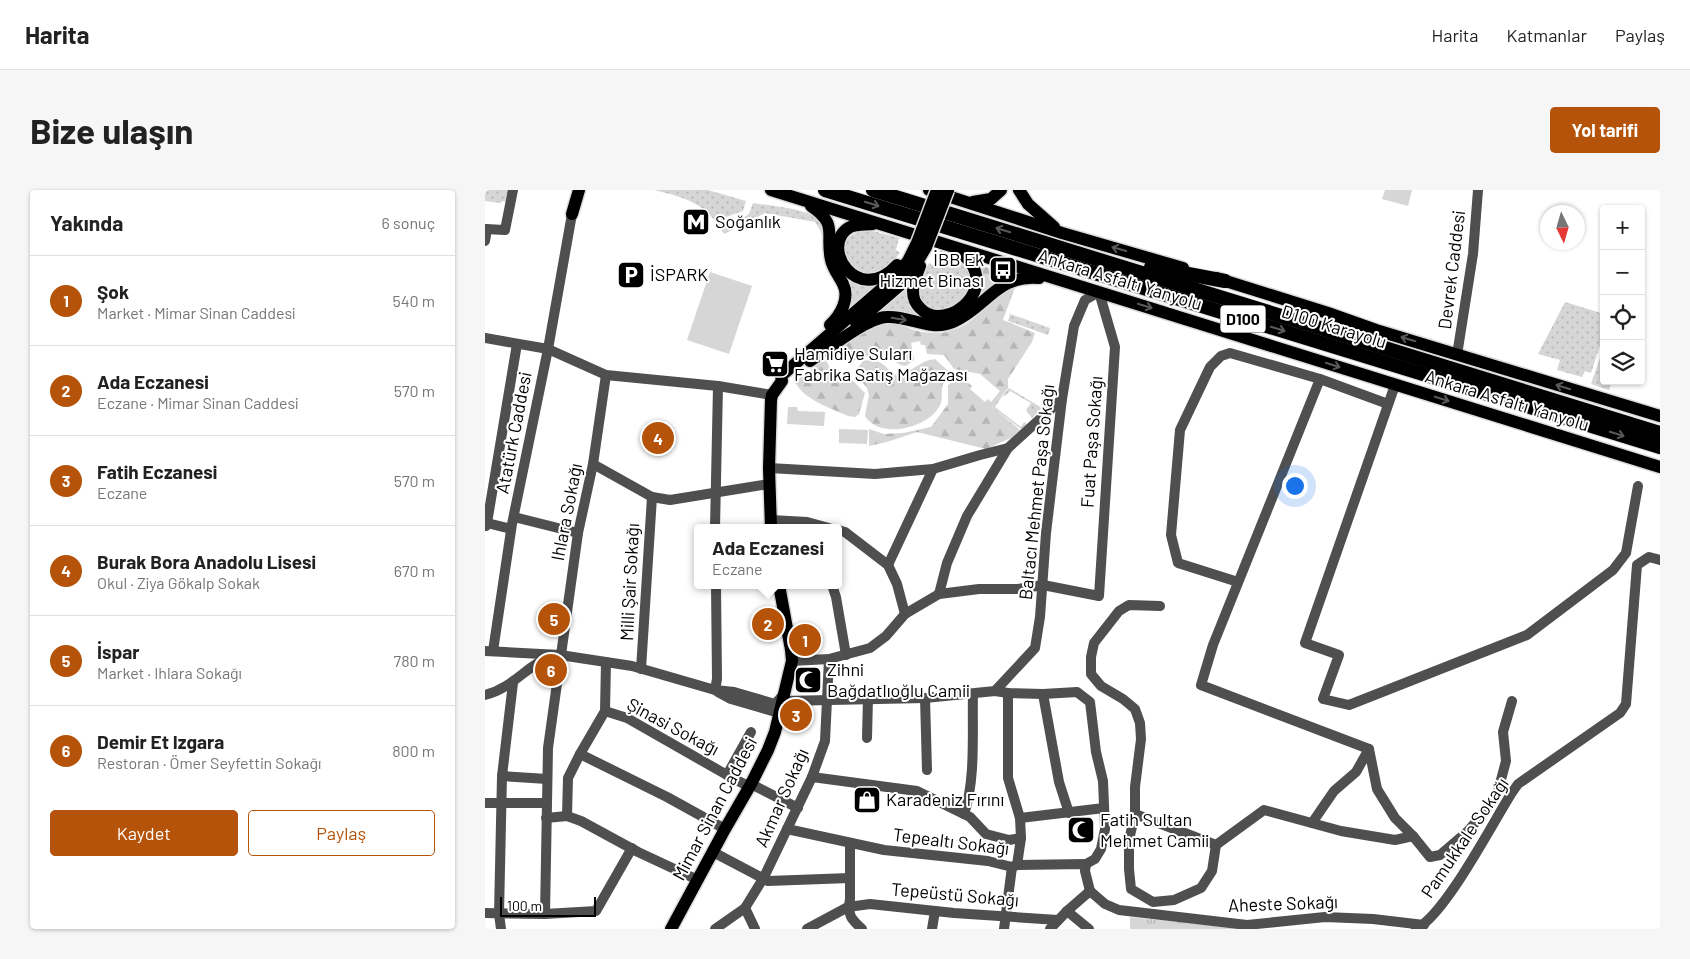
<!DOCTYPE html>
<html lang="tr">
<meta charset="utf-8">
<style>
body{margin:0;font-family:Barlow,sans-serif;background:#f6f6f6;color:#222}
.controls{position:absolute;right:15px;top:15px;display:grid;overflow:hidden;border-radius:5px;box-shadow:0 1px 4px #0004}
.controls button{width:45px;height:45px;display:grid;place-items:center;padding:0;border:0;border-bottom:1px solid #e0e0e0;background:#fff;color:#222;font:25px sans-serif}
.compass{position:absolute;left:1055px;top:15px;width:45px;height:45px;border-radius:50%;background:#fff;box-shadow:0 1px 4px #0004;rotate:175deg}
.scale{position:absolute;left:15px;bottom:12px;width:96px;box-sizing:border-box;padding-left:5px;border:2px solid #000;border-top:0;font-size:14px;line-height:18px;white-space:nowrap;color:#000;-webkit-text-stroke:4px #fff;paint-order:stroke}
.you{position:absolute;left:809px;top:295px;width:18px;height:18px;margin:-12px;border:4px solid #fff;border-radius:50%;background:#1a73e8;box-shadow:0 0 0 8px #1a73e833}
.badge{display:grid;place-items:center;width:32px;height:32px;border-radius:50%;background:#b45309;color:#fff;font-size:16px;font-weight:700}
.pin{position:absolute;translate:-50% -50%;border:2px solid #fff;box-shadow:0 1px 5px #0006}
.popup{position:absolute;left:209px;top:334px;width:148px;height:65px;box-sizing:border-box;display:grid;place-content:center;border-radius:5px;background:#fff;filter:drop-shadow(0 1px 4px #0005);font-size:16px;white-space:nowrap;color:#767676}
.popup b{font-size:19px;color:#222}
.popup::after{content:'';position:absolute;left:50%;top:100%;margin-left:-10px;border:10px solid transparent;border-top-color:#fff}
.list{margin:0;padding:0;list-style:none}
h2{display:flex;justify-content:space-between;align-items:center;height:65px;margin:0;padding:0 20px;font-size:21px}
h2 small{font-size:16px;font-weight:400;color:#767676}
.list li{display:grid;grid-template-columns:32px 1fr auto;gap:15px;align-items:center;box-sizing:border-box;height:90px;padding:0 20px;border-top:1px solid #e0e0e0}
.list b{display:block;font-size:19px;white-space:nowrap}
.list p{margin:0;font-size:16px;white-space:nowrap;color:#767676}
.list em{font-size:16px;font-style:normal;color:#767676}
.actions{display:flex;gap:10px;padding:15px 20px}
.actions a{flex:1;padding:11px 0;border:1px solid #b45309;border-radius:5px;text-align:center;font-size:18px;color:#b45309}
.actions .main{background:#b45309;color:#fff}
.icon{flex:none;width:28px;height:28px;fill:none;stroke:currentColor;stroke-width:2;stroke-linecap:round;stroke-linejoin:round}
.map{position:relative;flex:none;width:1175px;height:739px;overflow:hidden;border-radius:5px}
header{display:flex;align-items:center;gap:30px;box-sizing:border-box;height:70px;padding:0 25px;background:#fff;border-bottom:1px solid #e0e0e0}
header strong{font-size:24px}
nav{display:flex;gap:28px;margin-inline-start:auto;font-size:18px}
.intro{display:flex;align-items:center;justify-content:space-between;box-sizing:border-box;height:120px;padding:0 30px}
h1{margin:0;font-size:35px}
.button{padding:12px 22px;border-radius:5px;background:#b45309;color:#fff;font-size:18px;font-weight:700}
main{display:flex;gap:30px;padding:0 30px}
aside{flex:1;background:#fff;border-radius:5px;box-shadow:0 1px 4px #0004}
.map>svg:first-child{display:block}
</style>
<header>
<strong>Harita</strong>
<nav><a>Harita</a><a>Katmanlar</a><a>Paylaş</a></nav>
</header>
<div class="intro"><h1>Bize ulaşın</h1><a class="button">Yol tarifi</a></div>
<main>
<aside>
<h2>Yakında<small>6 sonuç</small></h2>
<ul class="list">
<li><span class="badge">1</span><div><b>Şok</b><p>Market · Mimar Sinan Caddesi</p></div><em>540 m</em></li>
<li><span class="badge">2</span><div><b>Ada Eczanesi</b><p>Eczane · Mimar Sinan Caddesi</p></div><em>570 m</em></li>
<li><span class="badge">3</span><div><b>Fatih Eczanesi</b><p>Eczane</p></div><em>570 m</em></li>
<li><span class="badge">4</span><div><b>Burak Bora Anadolu Lisesi</b><p>Okul · Ziya Gökalp Sokak</p></div><em>670 m</em></li>
<li><span class="badge">5</span><div><b>İspar</b><p>Market · Ihlara Sokağı</p></div><em>780 m</em></li>
<li><span class="badge">6</span><div><b>Demir Et Izgara</b><p>Restoran · Ömer Seyfettin Sokağı</p></div><em>800 m</em></li>
</ul>
<div class="actions"><a class="main">Kaydet</a><a>Paylaş</a></div>
</aside>
<div class="map">
<svg width="1175" height="739" viewBox="0 0 1175 739">
<defs>
<pattern id="grass-dots" width="8" height="8" patternUnits="userSpaceOnUse" patternTransform="scale(1.25)"><rect width="8" height="8" fill="#d6d6d6"/><path d="M2 2h.1M6 6h.1" fill="none" stroke="#b6b6b6" stroke-width="1.8" stroke-linecap="round"/></pattern>
<pattern id="forest-firs" width="22" height="20" patternUnits="userSpaceOnUse" patternTransform="scale(1.25)"><rect width="22" height="20" fill="#d6d6d6"/><path d="M5 1l3.5 6h-7zM16 11l3.5 6h-7z" fill="#b6b6b6"/></pattern>
<pattern id="park-tufts" width="24" height="20" patternUnits="userSpaceOnUse" patternTransform="scale(1.25)"><rect width="24" height="20" fill="#d6d6d6"/><path d="M3 7l-1-3M5 7V3M7 7l1-3M15 17l-1-3M17 17v-4M19 17l1-3" fill="none" stroke="#b6b6b6"/></pattern>
</defs>
<rect width="100%" height="100%" fill="#fff"/>
<g fill="url(#grass-dots)">
<polygon points="0,0 25,0 22,12 17,11 16,13 0,11"/>
<path d="M 169,0 L 223,0 L 261,11 L 258,21 L 241,27 L 245,36 L 264,24 L 268,13 C 284,16 333,18 339,37 C 340,41 339,48 339,53 L 335,40 L 330,32 L 280,23 L 239,44 C 221,13 202,8 169,0 Z"/>
<path d="M 384,40 L 414,48 L 411,60 L 415,63 C 410,69 405,75 398,79 C 364,98 337,44 384,40 Z"/>
<path d="M 455,60 C 537,96 431,149 433,97 C 434,89 440,80 444,73 L 448,75 Z"/>
<polygon points="357,82 394,92 361,122"/>
<polygon points="423,95 444,129 391,125 416,104"/>
<polygon points="1080,112 1119,124 1119,143 1106,183 1100,181 1097,187 1072,180 1075,170 1053,164"/>
<polygon points="525,124 565,138 563,145 523,131"/>
<polygon points="1119,156 1119,191 1127,191 1124,200 1106,194"/>
<polygon points="524,198 557,218 547,228 541,220 546,213 525,201 520,206 518,205 510,217 536,237 539,232 542,234 536,239 508,218 508,215"/>
</g>
<g fill="url(#forest-firs)">
<polygon points="491,74 524,84 528,87 492,108"/>
<path d="M 530,97 L 518,130 L 550,143 L 547,152 L 523,189 L 523,198 L 507,217 L 535,240 L 528,247 L 501,259 L 432,242 L 402,252 L 384,256 L 384,239 L 399,244 L 418,243 L 446,237 L 463,214 L 463,196 L 470,188 L 484,189 L 481,191 L 487,196 L 485,199 L 500,212 L 503,209 L 506,212 L 515,201 L 495,184 L 469,179 L 459,165 L 442,164 L 440,155 L 436,155 L 435,151 L 426,153 L 429,170 L 421,176 C 415,176 412,172 406,170 C 388,162 380,167 362,173 L 356,163 L 342,172 L 344,176 L 344,178 L 362,186 L 365,183 L 366,189 L 380,203 L 374,224 L 370,227 L 363,226 C 346,218 319,210 310,192 C 328,178 383,134 404,133 C 412,133 419,136 426,139 C 440,144 458,145 471,139 C 492,131 497,117 513,106 C 518,102 525,100 530,97 Z"/>
<path d="M 450,169 L 462,180 C 464,188 458,191 457,198 C 456,207 459,211 452,220 C 438,239 394,249 380,226 L 384,205 L 382,198 L 371,184 L 371,180 L 378,171 C 405,166 401,190 422,186 L 424,184 L 421,181 C 433,178 435,171 450,169 Z"/>
</g>
<polygon fill="url(#park-tufts)" points="645,727 767,739 645,739"/>
<g fill="#d6d6d6">
<polygon points="900,0 927,0 923,16 897,9"/>
<polygon points="225,82 267,96 244,164 202,150"/>
<polygon points="303,217 312,217 313,221 340,222 339,236 302,234"/>
<polygon points="354,239 383,240 382,254 354,253"/>
</g>
<g fill="none" stroke-linecap="round" stroke-linejoin="round">
<g stroke="#dbdbdb" stroke-width="15">
<g id="major">
<polyline points="286,0 1175,277"/>
<polyline points="444,0 577,43 698,78"/>
<polyline points="534,0 543,14 569,37"/>
<polyline points="488,12 506,9 516,0"/>
<path d="M 326,16 C 354,35 340,43 346,70 C 348,79 354,86 358,94 C 365,108 356,125 345,135"/>
<polyline points="87,24 94,0"/>
<path d="M 388,34 C 381,35 371,34 365,37 C 333,55 372,118 412,75"/>
<path d="M 435,76 C 432,84 428,92 428,101 C 428,109 430,113 435,118 C 461,146 524,93 471,60"/>
<polyline points="731,88 843,123 891,140 1175,226"/>
<polyline points="371,133 414,96 427,81 441,57"/>
<path d="M 325,171 C 343,159 382,128 401,127 C 424,125 444,142 468,132 C 502,117 512,84 554,88"/>
<polyline points="286,338 284,278 286,210 287,205 297,191 296,186 407,90 423,71 432,53"/>
<polyline points="186,739 240,639 266,594 283,560 290,542 307,471 306,460 294,395"/>
</g>
</g>
<g stroke="#dbdbdb" stroke-width="16">
<g id="highway">
<polyline points="340,0 1175,257"/>
<polyline points="388,0 1175,243"/>
<polyline points="666,77 740,91"/>
</g>
</g>
<g stroke="#4f4f4f" stroke-width="10">
<polyline points="0,39 20,40 28,0"/>
<polyline points="0,51 2,39"/>
<polyline points="0,148 63,159 121,185 233,196 287,205"/>
<polyline points="972,165 988,64 993,0"/>
<polyline points="910,195 820,453 854,465 838,509 864,515 1042,445 1128,380 1141,363 1153,296"/>
<polyline points="108,274 167,307 185,310 284,294"/>
<polyline points="284,278 390,284 448,279 495,265 523,258"/>
<polyline points="29,327 93,343"/>
<polyline points="286,330 322,332 344,338"/>
<polyline points="2,333 26,339"/>
<polyline points="0,336 1,336 2,333 32,154"/>
<polyline points="230,338 233,196"/>
<polyline points="353,340 360,342 403,375 412,394 420,424"/>
<polyline points="403,375 448,279"/>
<polyline points="753,392 693,373 686,345 695,240 725,177 736,166 745,163 835,189"/>
<polyline points="347,395 351,407 361,465"/>
<polyline points="454,404 462,373 482,326 523,258 577,209"/>
<polyline points="675,416 644,415 634,421 609,453 606,467 606,484 616,496 638,509 650,519 655,533 656,549 650,597 650,624 644,650 644,679 646,699 668,712 689,710 716,698 727,681 731,655 779,620 856,641 910,650 928,646"/>
<polyline points="0,461 75,465 147,476 230,500 249,502 290,514 298,505"/>
<polyline points="8,461 27,334 63,159 87,24"/>
<polyline points="307,471 344,469 385,458 401,446 420,424 454,404 494,399 533,399 558,395 614,406 630,157 614,102 600,110 589,136 577,209 561,343 555,427 550,458 510,501"/>
<polyline points="121,472 120,521 95,564 83,588 82,626 96,631 153,662 213,690"/>
<polyline points="156,479 167,307"/>
<polyline points="230,500 232,489 231,395"/>
<polyline points="233,502 246,509 294,523"/>
<polyline points="523,503 523,588 535,628 536,648 532,675"/>
<polyline points="558,504 574,592 584,623"/>
<path d="M 0,505 C 28,498 41,476 66,466"/>
<polyline points="440,508 442,580"/>
<polyline points="298,511 440,508 510,501 523,503 558,504 592,502 605,512 611,562 618,591 620,639 616,659 610,669 601,674"/>
<polyline points="120,521 142,528 242,585 259,594 266,594 313,618"/>
<polyline points="382,548 383,508"/>
<polyline points="884,559 716,495 728,455 835,189 903,214"/>
<polyline points="95,564 182,607 240,639"/>
<polyline points="242,585 266,542"/>
<polyline points="17,586 62,589"/>
<polyline points="327,587 432,601 485,627 501,644 524,650 536,648"/>
<polyline points="0,613 62,613"/>
<path d="M 479,624 C 491,590 487,540 488,504"/>
<polyline points="650,624 731,655"/>
<polyline points="61,628 82,626"/>
<polyline points="535,628 619,618"/>
<polyline points="827,633 849,601 871,582 884,559 892,599 910,628 928,646 945,667 955,665 983,641 1001,620 1013,601 1021,571 1018,542 1027,511"/>
<polyline points="302,639 399,660 503,671 527,677 532,675 601,674 600,681 605,701"/>
<path d="M 365,653 L 365,709 C 362,725 366,729 377,739"/>
<polyline points="228,662 283,691 365,688"/>
<polyline points="605,701 620,714 634,720 762,735 840,727 888,729 939,735"/>
<polyline points="260,718 270,739"/>
<polyline points="582,721 604,739"/>
<polyline points="0,723 60,724 111,721 147,658"/>
<polyline points="60,724 63,558 93,343 108,274 121,185"/>
<polyline points="16,739 14,724 17,586 28,493"/>
<polyline points="230,739 260,718 279,687 327,587 340,551 344,469"/>
<polyline points="322,739 363,717 385,714 469,723 573,730"/>
<polyline points="447,739 450,721"/>
<polyline points="519,739 527,677"/>
<polyline points="565,739 582,721 605,701"/>
<path d="M 931,739 C 960,725 1007,634 1026,604 L 1033,594 L 1135,523 L 1141,514 L 1152,375 L 1164,367 L 1175,370"/>
</g>
<use href="#major" stroke="#000" stroke-width="12"/>
<use href="#highway" stroke="#000" stroke-width="14"/>
<g stroke="#dbdbdb" stroke-width="15" stroke-linecap="butt">
<g id="major-bridge">
<polyline points="432,53 452,0"/>
<polyline points="441,57 463,0"/>
</g>
</g>
<use href="#major-bridge" stroke="#000" stroke-width="12"/>
</g>
<defs><path id="oneway-shaft" d="M-6 0H5M1.5-3L5.5 0L1.5 3" fill="none" stroke-width="1.6" stroke-linecap="round" stroke-linejoin="round" transform="scale(1.25)"/></defs>
<g stroke="#595959">
<use href="#oneway-shaft" transform="translate(387 14) rotate(17)"/>
<use href="#oneway-shaft" transform="translate(518 40) rotate(-163)"/>
<use href="#oneway-shaft" transform="translate(634 59) rotate(-164)"/>
<use href="#oneway-shaft" transform="translate(660 116) rotate(17)"/>
<use href="#oneway-shaft" transform="translate(414 129) rotate(10)"/>
<use href="#oneway-shaft" transform="translate(793 139) rotate(17)"/>
<use href="#oneway-shaft" transform="translate(923 149) rotate(-163)"/>
<use href="#oneway-shaft" transform="translate(848 175) rotate(18)"/>
<use href="#oneway-shaft" transform="translate(1078 197) rotate(-163)"/>
<use href="#oneway-shaft" transform="translate(957 209) rotate(17)"/>
<use href="#oneway-shaft" transform="translate(1132 244) rotate(17)"/>
</g>
<defs>
<g id="metro-square" transform="scale(1.4375)"><rect x="-9" y="-9" width="18" height="18" rx="4" fill="#000" stroke="#fff"/><path d="M-5.5 5V-5H-3L0 0L3-5H5.5V5H3V-.5L0 4L-3-.5V5Z" fill="#fff"/></g>
<g id="bus-square" transform="scale(1.4375)"><rect x="-9" y="-9" width="18" height="18" rx="4" fill="#000" stroke="#fff"/><path d="M-5-6H5V4H4V6H2V4H-2V6H-4V4H-5ZM-3.5-4V0h7V-4ZM-3.5 1.2v1.5H-2V1.2ZM2 1.2v1.5H3.5V1.2Z" fill="#fff"/></g>
<g id="parking-square" transform="scale(1.4375)"><rect x="-9" y="-9" width="18" height="18" rx="4" fill="#000" stroke="#fff"/><path d="M-3.5-5.5H1a3.5 3.5 0 0 1 0 7H-1V5.5H-3.5ZM-1-3.4V-.6H.8a1.4 1.4 0 0 0 0-2.8Z" fill="#fff"/></g>
<g id="supermarket-square" transform="scale(1.4375)"><rect x="-9" y="-9" width="18" height="18" rx="4" fill="#000" stroke="#fff"/><path d="M-6-5.5h2.5l.6 2H6L4.5 2H-2.5L-4.4-4H-6ZM-1.5 3.2a1.3 1.3 0 1 0 .1 0ZM3 3.2a1.3 1.3 0 1 0 .1 0Z" fill="#fff"/></g>
<g id="mosque-square" transform="scale(1.4375)"><rect x="-9" y="-9" width="18" height="18" rx="4" fill="#000" stroke="#fff"/><path d="M3.5-4.9A6 6 0 1 0 3.5 4.9A5 5 0 1 1 3.5-4.9Z" fill="#fff"/></g>
<g id="shop-square" transform="scale(1.4375)"><rect x="-9" y="-9" width="18" height="18" rx="4" fill="#000" stroke="#fff"/><path d="M-5-2.5h2.3a2.7 3.5 0 0 1 5.4 0H5L5.5 6h-11ZM-1.5-2.5h3a1.5 2.3 0 0 0-3 0Z" fill="#fff"/></g>
</defs>
<g fill-rule="evenodd">
<use href="#metro-square" x="211" y="32"/>
<use href="#bus-square" x="518" y="80"/>
<use href="#parking-square" x="146" y="85"/>
<use href="#supermarket-square" x="290" y="174"/>
<use href="#mosque-square" x="323" y="490"/>
<use href="#shop-square" x="382" y="610"/>
<use href="#mosque-square" x="596" y="640"/>
</g>
<g text-anchor="middle" stroke-width="4" stroke-linejoin="round" paint-order="stroke">
<rect fill="#fff" stroke="#4c4c4c" stroke-width="1" x="735.5" y="115.5" width="45" height="27" rx="4"/>
<g font-size="16" font-weight="bold" fill="#000">
<text x="758" y="135">D100</text>
</g>
<g font-size="18" fill="#000" stroke="#fff" text-anchor="start">
<text x="230" y="38">Soğanlık</text>
<text x="499" y="76" text-anchor="end">İBB Ek<tspan x="499" dy="21">Hizmet Binası</tspan></text>
<text x="165" y="91">İSPARK</text>
<text x="309" y="170">Hamidiye Suları<tspan x="309" dy="21">Fabrika Satış Mağazası</tspan></text>
<text x="342" y="486">Zihni<tspan x="342" dy="21">Bağdatlıoğlu Camii</tspan></text>
<text x="401" y="616">Karadeniz Fırını</text>
<text x="615" y="636">Fatih Sultan<tspan x="615" dy="21">Mehmet Camii</tspan></text>
</g>
<g font-size="18" fill="#000" stroke="#fff">
<text transform="translate(967 80) rotate(-83)" y="6">Devrek Caddesi</text>
<text transform="translate(635 90) rotate(17)" y="6">Ankara Asfaltı Yanyolu</text>
<text transform="translate(849 137) rotate(17)" y="6">D100 Karayolu</text>
<text transform="translate(1022 211) rotate(17)" y="6">Ankara Asfaltı Yanyolu</text>
<text transform="translate(29 243) rotate(-79)" y="6">Atatürk Caddesi</text>
<text transform="translate(607 252) rotate(-86)" y="6">Fuat Paşa Sokağı</text>
<text transform="translate(552 302) rotate(-84)" y="6">Baltacı Mehmet Paşa Sokağı</text>
<text transform="translate(82 322) rotate(-79)" y="6">Ihlara Sokağı</text>
<text transform="translate(145 392) rotate(-87)" y="6">Milli Şair Sokağı</text>
<text transform="translate(188 537) rotate(28)" y="6">Şinasi Sokağı</text>
<text transform="translate(297 608) rotate(-66)" y="6">Akmar Sokağı</text>
<text transform="translate(230 619) rotate(-62)" y="6">Mimar Sinan Caddesi</text>
<text transform="translate(980 648) rotate(-56)" y="6">Pamukkale Sokağı</text>
<text transform="translate(466 652) rotate(7)" y="6">Tepealtı Sokağı</text>
<text transform="translate(470 705) rotate(5)" y="6">Tepeüstü Sokağı</text>
<text transform="translate(798 714) rotate(-2)" y="6">Aheste Sokağı</text>
</g>
</g>
</svg>
<div class="controls">
<button>+</button>
<button>−</button>
<button><svg class="icon" aria-label="locate" viewBox="0 0 24 24"><circle cx="12" cy="12" r="6"/><path d="M12 2v4M12 18v4M2 12h4M18 12h4"/></svg></button>
<button><svg class="icon" aria-label="layers" viewBox="0 0 24 24"><path d="M12 4l9 5-9 5-9-5zM3 14l9 5 9-5"/></svg></button>
</div>
<svg class="compass" viewBox="-18 -18 36 36"><path d="M0-13l5 13h-10z" fill="#e53935"/><path d="M0 13l5-13h-10z" fill="#767676"/></svg>
<div class="scale">100 m</div>
<div class="you"></div>
<div class="pin badge" style="left:320px;top:450px">1</div>
<div class="pin badge" style="left:283px;top:434px">2</div>
<div class="popup"><b>Ada Eczanesi</b>Eczane</div>
<div class="pin badge" style="left:311px;top:525px">3</div>
<div class="pin badge" style="left:173px;top:248px">4</div>
<div class="pin badge" style="left:69px;top:429px">5</div>
<div class="pin badge" style="left:66px;top:480px">6</div>
</div>
</main>
